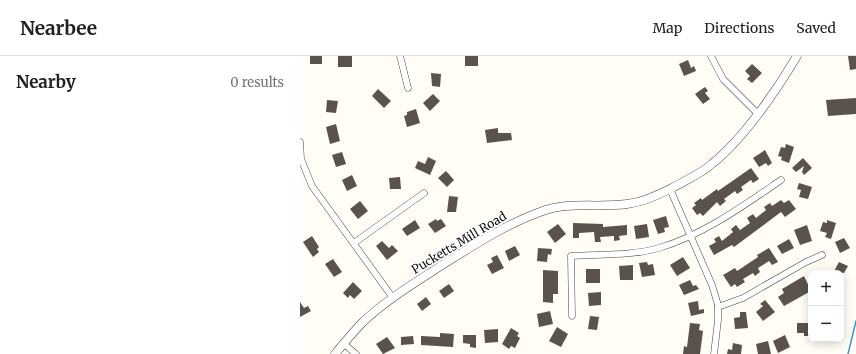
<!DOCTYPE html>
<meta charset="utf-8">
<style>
body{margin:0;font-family:Merriweather,serif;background:#f2f2f2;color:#202124}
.controls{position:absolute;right:12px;bottom:12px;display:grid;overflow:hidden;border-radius:8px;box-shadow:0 2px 10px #0003}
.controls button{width:36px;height:36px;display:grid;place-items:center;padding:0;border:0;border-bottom:1px solid #e0e0e0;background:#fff;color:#202124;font:20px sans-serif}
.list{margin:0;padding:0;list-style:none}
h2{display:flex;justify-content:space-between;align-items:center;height:52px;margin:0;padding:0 16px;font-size:17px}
h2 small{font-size:13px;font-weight:400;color:#757577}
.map{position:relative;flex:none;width:556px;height:298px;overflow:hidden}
header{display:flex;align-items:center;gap:24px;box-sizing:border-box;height:56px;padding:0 20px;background:#fff;border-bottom:1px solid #e0e0e0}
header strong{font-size:19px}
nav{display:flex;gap:22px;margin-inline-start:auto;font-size:14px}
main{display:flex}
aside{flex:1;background:#fff}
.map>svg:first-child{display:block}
</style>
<header>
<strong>Nearbee</strong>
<nav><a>Map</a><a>Directions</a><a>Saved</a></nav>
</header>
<main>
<aside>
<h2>Nearby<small>0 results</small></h2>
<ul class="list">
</ul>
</aside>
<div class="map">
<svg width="556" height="298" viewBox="0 0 556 298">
<rect width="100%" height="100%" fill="#fffdf5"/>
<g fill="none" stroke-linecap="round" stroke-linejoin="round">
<polyline stroke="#3f96cf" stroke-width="1.5" points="548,298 556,265"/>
</g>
<g fill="#5a524d">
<rect x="10" y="0" width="12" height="8"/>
<rect x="38" y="0" width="14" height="11"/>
<rect x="165" y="0" width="13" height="10"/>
<polygon points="548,0 556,0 556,13 550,14"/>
<polygon points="388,4 391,12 394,10 396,15 384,20 379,8"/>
<polygon points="452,8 462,17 452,27 447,23 450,20 445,15"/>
<polygon points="131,17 141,18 140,31 132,30"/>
<polygon points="405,31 408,35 405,37 410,43 403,48 395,38"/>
<polygon points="78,33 91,45 84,52 72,40"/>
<polygon points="133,38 140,45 130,55 123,47"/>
<polygon points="556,42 556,58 528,60 526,44"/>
<polygon points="27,44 38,45 36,57 26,56"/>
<polygon points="116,53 120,67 107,71 104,60 107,59 107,56"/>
<polygon points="36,68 40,85 30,88 26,71"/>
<polygon points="198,72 198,77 211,77 212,84 187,87 185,74"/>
<polygon points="486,88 494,91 489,107 481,104 482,101 478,100 481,91 485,92"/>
<polygon points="465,94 472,107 468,110 466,107 459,111 453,102"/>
<polygon points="42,96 46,108 36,111 32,99"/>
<polygon points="128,101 136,105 130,119 115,112 118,105 125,108"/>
<polygon points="503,102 512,112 504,119 502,116 504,110 496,116 492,112"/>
<polygon points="451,112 459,123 453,127 451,124 441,131 443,134 437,138 435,135 424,143 426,145 420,150 417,146 403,160 400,157 397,159 392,152 396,149 394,147 401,142 402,144 417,133 418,135"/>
<polygon points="146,115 154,124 147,131 138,122"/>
<polygon points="52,119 57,130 47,135 42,124"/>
<polygon points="100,121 101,133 90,133 89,122"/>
<polygon points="499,127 512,131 508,143 499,141 501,134 497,133"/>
<polygon points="149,140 158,141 156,156 147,156"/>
<polygon points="481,144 484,147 489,144 496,153 485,161 481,156 434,191 432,189 414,199 409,190 416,186 414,183 419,180 422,185 433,176 431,173 436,169 440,174 450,167 447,162 453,158 456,162 466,154 464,151 470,147 472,150"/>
<polygon points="60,145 68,155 58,163 50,153"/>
<polygon points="366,160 369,171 364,172 365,176 358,178 353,164"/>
<polygon points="136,163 137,165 141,163 146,170 135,177 128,168"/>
<polygon points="115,164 120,172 107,180 102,173"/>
<polygon points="527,164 536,167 531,183 525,181 527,177 520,175 523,166 527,167"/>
<polygon points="273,167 303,168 303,171 327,169 327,179 319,180 320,184 314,185 314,180 300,181 301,186 295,186 294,176 279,177 279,182 273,182"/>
<polygon points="258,168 266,178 255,187 247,176"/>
<polygon points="347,168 349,181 336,183 334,170"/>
<polygon points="507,169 512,185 500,189 494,174"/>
<polygon points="12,180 19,191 17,193 19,196 13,201 3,186"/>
<polygon points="544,182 550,192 540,197 535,186"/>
<polygon points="489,183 494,192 482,198 477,190"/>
<polygon points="82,185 89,192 92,189 98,195 87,204 76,190"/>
<polygon points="215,190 220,199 209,205 205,195"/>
<polygon points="238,192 252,193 251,199 248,198 247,206 237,205"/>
<polygon points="469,192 478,206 472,209 469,205 458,212 460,216 455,220 453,217 443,223 445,226 437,231 435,228 431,231 423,219 435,212 437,215 458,201 457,199"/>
<polygon points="197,199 204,212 192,218 187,209 193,206 191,202"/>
<polygon points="383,201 390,212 377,220 370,209"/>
<polygon points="33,203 42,216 34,221 25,208"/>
<polygon points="347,206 348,209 353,208 355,219 342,221 339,207"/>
<polygon points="539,206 548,210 544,217 533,217"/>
<polygon points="333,209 333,224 320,224 319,210"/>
<rect x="286" y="213" width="14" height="14"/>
<polygon points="243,214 258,215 258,238 253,238 253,247 243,246"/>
<polygon points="504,220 511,235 484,250 478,241 484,237 482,233"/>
<polygon points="390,224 393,230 396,229 399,233 384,239 379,229"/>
<polygon points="53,226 62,235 54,243 50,239 48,242 43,237"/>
<polygon points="149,228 154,235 144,242 139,235"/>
<polygon points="301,236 301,249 289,250 288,237"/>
<polygon points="126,241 131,248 122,255 117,248"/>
<polygon points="465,244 475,256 463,265 456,256 463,250 460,248"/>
<polygon points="398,245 399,254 404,253 404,257 391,260 388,247"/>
<polygon points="0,246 4,252 8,250 11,255 0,261"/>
<polygon points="250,255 253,268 239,271 237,258"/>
<polygon points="440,256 446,256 448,272 435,273 434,262 440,261"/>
<polygon points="290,260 299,261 297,274 288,273"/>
<polygon points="390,267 400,268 399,274 403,275 400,298 383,298 384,290 387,291"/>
<polygon points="497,267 510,267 510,280 504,280 504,277 497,277"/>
<polygon points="257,271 268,278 261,291 249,285"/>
<polygon points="211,272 219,277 217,280 220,282 215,292 211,290 209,293 202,288"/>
<polygon points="198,273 198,286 185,287 184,274"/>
<polygon points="140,277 154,278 153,291 121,289 121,280 140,281"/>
<polygon points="163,279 176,279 176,292 170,291 170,288 163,287"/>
<polygon points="485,279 490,291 478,297 473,285"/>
<polygon points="113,280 114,288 101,289 101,281"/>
<polygon points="87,281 95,292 83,298 76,288"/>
<polygon points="468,285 471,298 458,298 456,288"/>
<polygon points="433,287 442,289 441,298 427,298 428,293 432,294"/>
</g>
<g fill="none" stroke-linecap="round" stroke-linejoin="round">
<g stroke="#444" stroke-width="7">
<g id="minor">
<polyline points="100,0 108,32"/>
<polyline points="411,0 423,23 457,57"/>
<polyline points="0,86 1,103 12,130 93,242"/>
<polyline points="370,133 412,229 418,249 418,264 414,298"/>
<polyline points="54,187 124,137"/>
<polyline points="418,251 443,242 506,206 522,199"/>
<path d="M 272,260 L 271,200 C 299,198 331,200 359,192 C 403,179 443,150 481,124"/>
<polyline points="44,288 56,298"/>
</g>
</g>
<g stroke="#444" stroke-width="9">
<path id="tertiary" d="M 35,298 C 44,287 53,276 63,266 C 85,245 113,228 139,211 C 171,191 204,169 240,156 C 268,145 297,152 327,148 C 344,146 357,139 372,132 C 386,124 401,118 413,107 C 443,83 477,34 497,0"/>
</g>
<use href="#minor" stroke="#fff" stroke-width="6"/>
<use href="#tertiary" stroke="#fff" stroke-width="8"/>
</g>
<g text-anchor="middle" stroke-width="4" stroke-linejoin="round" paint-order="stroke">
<g font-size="12" fill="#111" stroke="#fff">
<text transform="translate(159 187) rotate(-31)" y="4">Pucketts Mill Road</text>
</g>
</g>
</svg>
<div class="controls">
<button>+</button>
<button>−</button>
</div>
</div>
</main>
